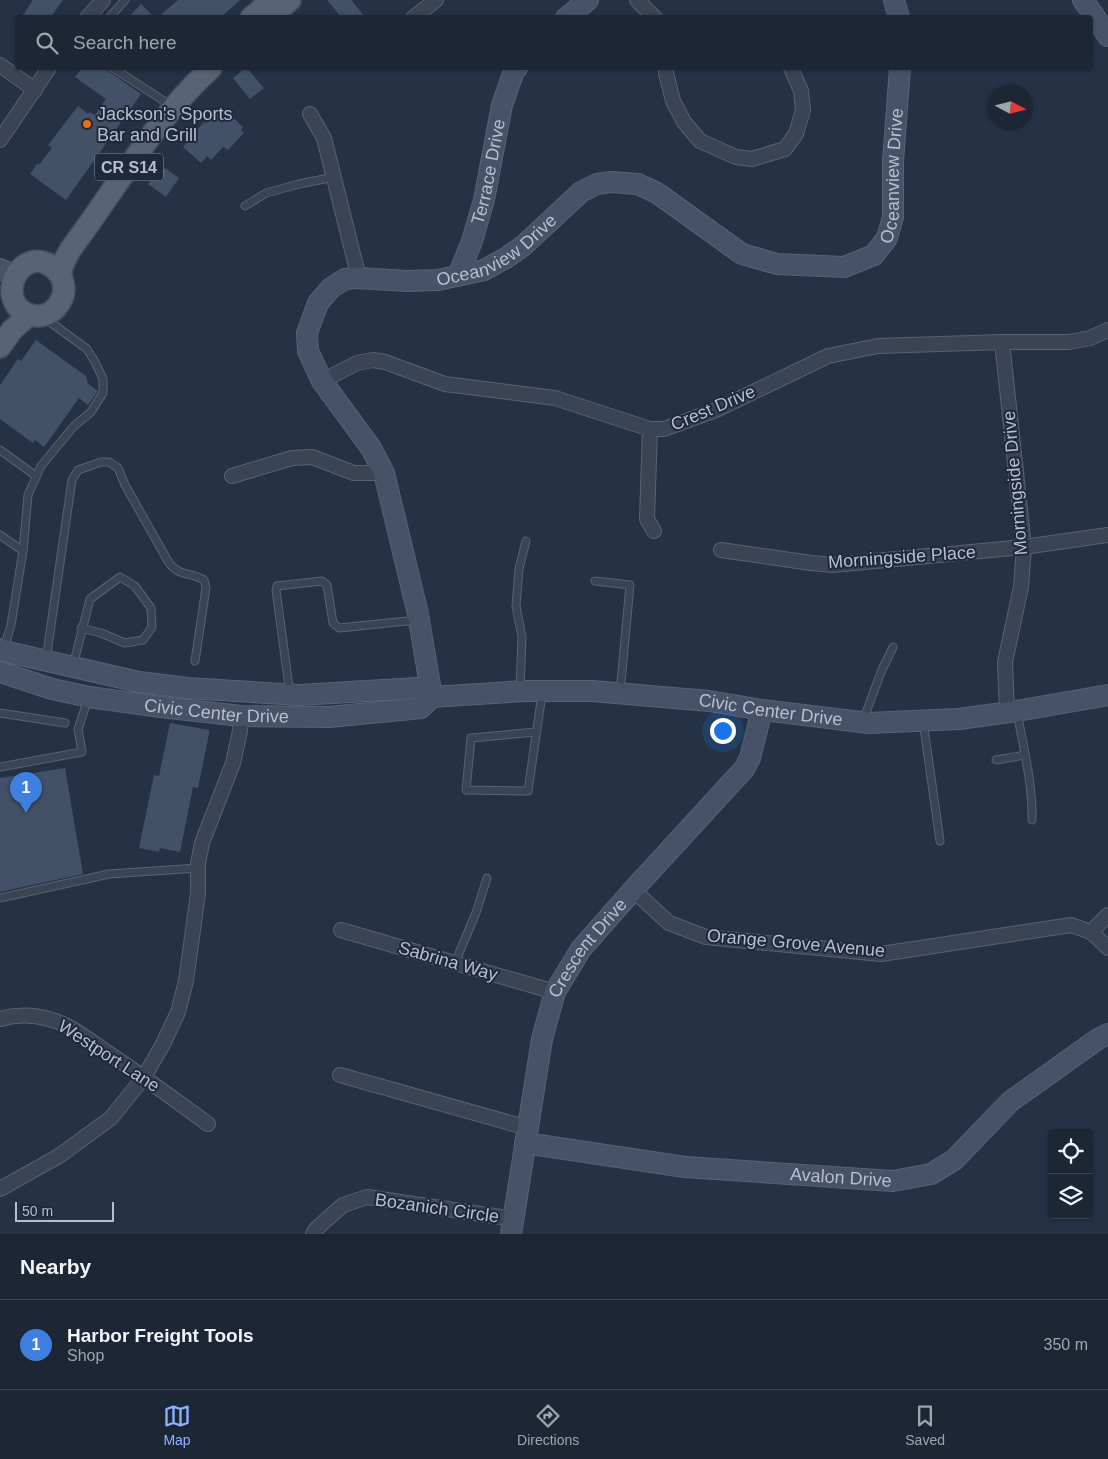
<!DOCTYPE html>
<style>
body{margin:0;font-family:Helvetica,sans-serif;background:#293240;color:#f1f3f6}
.controls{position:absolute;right:15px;bottom:15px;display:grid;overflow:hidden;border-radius:5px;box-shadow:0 1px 4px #0004}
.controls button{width:45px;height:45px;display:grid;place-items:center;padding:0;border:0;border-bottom:1px solid #3a434f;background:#1c2634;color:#f1f3f6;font:25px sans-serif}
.compass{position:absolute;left:988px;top:85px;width:45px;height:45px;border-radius:50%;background:#1c2634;box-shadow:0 1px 4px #0004;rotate:97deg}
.scale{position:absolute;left:15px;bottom:12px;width:99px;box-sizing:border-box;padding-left:5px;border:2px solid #b7bfce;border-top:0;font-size:14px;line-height:18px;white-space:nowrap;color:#b7bfce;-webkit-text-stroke:4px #1e293b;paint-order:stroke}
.you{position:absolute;left:722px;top:730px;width:18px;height:18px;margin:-12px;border:4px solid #fff;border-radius:50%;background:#1a73e8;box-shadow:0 0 0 8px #1a73e833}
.badge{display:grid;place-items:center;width:32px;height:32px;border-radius:50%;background:#8cb4ff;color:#fff;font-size:16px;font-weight:700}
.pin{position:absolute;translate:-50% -41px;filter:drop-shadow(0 1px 2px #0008)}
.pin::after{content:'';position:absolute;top:26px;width:18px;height:15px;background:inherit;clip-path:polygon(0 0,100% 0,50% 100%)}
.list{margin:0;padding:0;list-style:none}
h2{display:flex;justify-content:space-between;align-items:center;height:65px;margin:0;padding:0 20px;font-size:21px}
h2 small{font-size:16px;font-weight:400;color:#a0a5ac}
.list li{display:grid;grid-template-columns:32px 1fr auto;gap:15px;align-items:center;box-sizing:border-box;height:90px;padding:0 20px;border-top:1px solid #3a434f}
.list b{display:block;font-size:19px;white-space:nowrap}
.list p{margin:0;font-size:16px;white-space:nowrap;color:#a0a5ac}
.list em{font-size:16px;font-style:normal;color:#a0a5ac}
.icon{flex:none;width:28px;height:28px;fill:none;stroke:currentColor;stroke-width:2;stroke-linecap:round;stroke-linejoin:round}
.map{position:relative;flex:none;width:1108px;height:1234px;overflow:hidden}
.search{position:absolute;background:#1c2634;box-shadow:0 1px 4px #0004;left:15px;right:15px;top:15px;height:55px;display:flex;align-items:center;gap:12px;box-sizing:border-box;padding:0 18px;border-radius:5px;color:#a0a5ac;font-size:19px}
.sheet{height:155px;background:#1c2634}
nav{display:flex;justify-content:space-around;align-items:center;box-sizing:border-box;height:70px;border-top:1px solid #3a434f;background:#1c2634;font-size:14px;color:#a0a5ac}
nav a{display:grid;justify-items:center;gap:2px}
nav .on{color:#8cb4ff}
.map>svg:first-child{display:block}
</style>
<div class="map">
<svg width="1108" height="1234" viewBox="0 0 1108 1234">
<rect width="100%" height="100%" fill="#253246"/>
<g fill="#435168">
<polygon points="33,0 63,0 50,18 21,18"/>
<polygon points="178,0 240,0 220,18 157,18"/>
<polygon points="327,0 351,0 366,18 342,18"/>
<polygon points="141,4 155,18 128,18"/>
<polygon points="82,68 104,68 141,94 66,200 30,174 37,164 39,165 52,148 48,145 78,106 88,114 89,112 95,115 106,99 75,77"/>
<polygon points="245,68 247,68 264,88 250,99 233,78"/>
<polygon points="221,106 243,127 241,130 244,133 228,150 223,147 211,160 207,156 201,163 183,147 204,122 206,123"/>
<polygon points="165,168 179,178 166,197 148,184 157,171 161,174"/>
<polygon points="36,340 86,376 88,384 98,391 88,405 79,398 44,447 35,440 33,443 0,419 0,385 18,359 21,361"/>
<polygon points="170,723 209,730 209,734 198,788 193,787 180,852 160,848 159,852 139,848 154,775 159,776"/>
<polygon points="65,768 83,874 0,892 0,778"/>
</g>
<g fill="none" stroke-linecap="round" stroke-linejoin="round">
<g stroke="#586272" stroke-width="9">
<g id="lane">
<polyline points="109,18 125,0"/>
<polyline points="113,68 164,101"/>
<polyline points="245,206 266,193 299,184 334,177"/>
<polyline points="0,450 36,476"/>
<polyline points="0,535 23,551"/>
<polyline points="595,581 630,585 620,693"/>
<polyline points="4,648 11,625 23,551 28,495 41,466 74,426 91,412 103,393 103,379 95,362 87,349 46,319"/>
<path d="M 46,660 L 72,480 L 78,470 L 101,462 L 109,462 L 118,468 L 125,485 L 169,563 C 180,577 191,572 204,580 L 206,588 L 195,661"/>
<polyline points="73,666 90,599 120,577 135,586 151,608 152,627 143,640 125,643 101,633 81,628"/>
<polyline points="520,689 522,637 516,606 519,569 526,541"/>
<polyline points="290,694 276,590 277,586 322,581 327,585 333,623 339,628 417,620"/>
<path d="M 1017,711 C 1023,747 1033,784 1032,820"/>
<polyline points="0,713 65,723"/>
<polyline points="863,721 881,672 893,647"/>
<polyline points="923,721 940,841"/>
<polyline points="536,732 471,738 466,790 528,791 542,694"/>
<polyline points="996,760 1025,755"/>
<polyline points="0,767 82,752 78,729 88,699"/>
<polyline points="0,898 109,874 198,868"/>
<polyline points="455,963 477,910 487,878"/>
</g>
</g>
<g stroke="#586272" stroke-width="16">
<g id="street">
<polyline points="637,0 655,18"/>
<polyline points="87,18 103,0"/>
<polyline points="413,18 436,0"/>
<polyline points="0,65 35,90"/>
<polyline points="666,68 666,73 673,101 684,122 700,141 736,157 752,159 785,149 796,134 803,110 801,91 791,68"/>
<polyline points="310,114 324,138 359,278"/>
<polyline points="0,140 49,68"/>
<polyline points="1002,342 1024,547 1021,587 1005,662 1007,712"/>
<polyline points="322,381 357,363 373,360 385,362 445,384 555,398 650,429 664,429 716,410 828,356 878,346 1002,342 1069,342 1090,338 1108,330"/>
<polyline points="650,429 647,519 654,531"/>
<polyline points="232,476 292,458 312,457 354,473 384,473"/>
<polyline points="721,550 811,563 833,565 1024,547 1108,535"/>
<polyline points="633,890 669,923 706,937 881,954 1071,925 1091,932 1108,948"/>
<polyline points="341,930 555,992"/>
<polyline points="1091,932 1108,915"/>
<path d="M 0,1019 C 17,1014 32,1014 49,1019 C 69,1024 88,1039 105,1051 C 140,1074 174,1099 208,1124"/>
<polyline points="340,1075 528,1128"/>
<polyline points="0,1189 59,1156 111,1118 144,1077 163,1044 178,1012 186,981 198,893 198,863 202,843 233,763 240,731 241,716"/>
<polyline points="313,1234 316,1229 343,1205 367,1197 514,1219"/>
</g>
</g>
<g stroke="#586272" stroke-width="22">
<g id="secondary">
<polyline points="894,0 899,18"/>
<polyline points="1083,0 1108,36"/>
<polyline points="566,18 588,0"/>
<polyline points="0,269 13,275"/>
<path id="s1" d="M 458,276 L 472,241 L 484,200 L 502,105 L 514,71 L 517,68"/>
<path id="s2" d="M 0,649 L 12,653 L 139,682 L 187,688 L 299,695 L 417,688 L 432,697 L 525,691 L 592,691 L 709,701 L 762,710 L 869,723 L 959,719 L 1017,711 L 1108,695"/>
<path id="s3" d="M 0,672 L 52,689 L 89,697 L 161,707 L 241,716 L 329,717 L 421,708 L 432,697"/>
<path id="s4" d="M 432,697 L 418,614 L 384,473 L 371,448 L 322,381 L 308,351 L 307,333 L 318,303 L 331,288 L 345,279 L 359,278 L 407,281 L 438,280 L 484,270 L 506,258 L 523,246 L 581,192 L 597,184 L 611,182 L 638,184 L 657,193 L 742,254 L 777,264 L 844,267 L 874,255 L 887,238 L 893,217 L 893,161 L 900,68"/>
<path id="s5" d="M 525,1143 L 685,1167 L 893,1181 L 931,1174 L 954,1160 L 1011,1101 L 1098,1039 L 1108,1034"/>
<path id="s6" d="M 511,1234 L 542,1039 L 555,992 L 581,949 L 633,890 L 744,769 L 750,758 L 762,710"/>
</g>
</g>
<g stroke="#434d5e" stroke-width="24">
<g id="primary">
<polyline points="251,18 272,0"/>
<polyline points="270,18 290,0"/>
<path d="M 61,276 C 35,240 0,278 16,305 C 20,310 25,314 31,315 C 42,318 52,314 58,305 C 63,299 65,291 63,283 C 63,282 61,276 61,276 C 60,267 66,258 70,250 C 115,190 155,119 211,68"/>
<polyline points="0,347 12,330 29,315"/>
</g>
</g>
<use href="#lane" stroke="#3a4455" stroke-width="7"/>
<use href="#street" stroke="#3a4455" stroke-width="14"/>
<use href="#secondary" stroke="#475269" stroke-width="20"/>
<use href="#primary" stroke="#586375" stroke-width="21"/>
</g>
<circle fill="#e8710a" stroke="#1e293b" stroke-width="2" cx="87" cy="124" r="5"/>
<g text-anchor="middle" stroke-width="4" stroke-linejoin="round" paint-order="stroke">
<rect fill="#1e293b" stroke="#8992a2" stroke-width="1" x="95" y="153.5" width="68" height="27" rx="4"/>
<g font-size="16" font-weight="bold" fill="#b7bfce">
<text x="129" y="173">CR S14</text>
</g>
<g font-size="18" fill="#b7bfce" stroke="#1e293b" text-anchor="start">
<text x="97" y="120">Jackson's Sports<tspan x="97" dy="21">Bar and Grill</tspan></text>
</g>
<g font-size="18" fill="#b7bfce" stroke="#1e293b">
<text dy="6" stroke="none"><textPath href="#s1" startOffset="109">Terrace Drive</textPath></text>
<text dy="6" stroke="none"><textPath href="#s4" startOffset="1130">Oceanview Drive</textPath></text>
<text dy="6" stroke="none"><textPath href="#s4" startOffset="620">Oceanview Drive</textPath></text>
<text transform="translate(713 408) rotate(-23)" y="6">Crest Drive</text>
<text transform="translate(1015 483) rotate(-95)" y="6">Morningside Drive</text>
<text transform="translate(902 557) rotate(-4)" y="6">Morningside Place</text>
<text dy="6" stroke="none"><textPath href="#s3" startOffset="221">Civic Center Drive</textPath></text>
<text dy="6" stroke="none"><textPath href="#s2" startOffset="779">Civic Center Drive</textPath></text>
<text transform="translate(796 943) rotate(5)" y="6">Orange Grove Avenue</text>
<text dy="6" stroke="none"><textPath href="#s6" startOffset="301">Crescent Drive</textPath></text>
<text transform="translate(448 961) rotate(16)" y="6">Sabrina Way</text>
<text transform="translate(109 1056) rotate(33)" y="6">Westport Lane</text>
<text dy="6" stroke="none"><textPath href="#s5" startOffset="318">Avalon Drive</textPath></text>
<text transform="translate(437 1208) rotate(8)" y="6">Bozanich Circle</text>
</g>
</g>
</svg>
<div class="controls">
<button><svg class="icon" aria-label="locate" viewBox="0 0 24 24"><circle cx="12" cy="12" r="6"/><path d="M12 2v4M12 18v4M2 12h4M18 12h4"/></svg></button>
<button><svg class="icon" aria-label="layers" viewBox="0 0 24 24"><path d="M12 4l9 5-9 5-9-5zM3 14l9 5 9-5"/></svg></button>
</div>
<svg class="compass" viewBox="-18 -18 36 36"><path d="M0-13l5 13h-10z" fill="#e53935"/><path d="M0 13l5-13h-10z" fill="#a0a5ac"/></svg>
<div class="scale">50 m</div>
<div class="you"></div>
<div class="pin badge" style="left:26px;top:813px;background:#3f7fe0">1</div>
<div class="search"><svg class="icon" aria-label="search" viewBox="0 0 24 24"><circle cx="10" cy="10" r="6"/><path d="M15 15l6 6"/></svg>Search here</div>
</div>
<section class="sheet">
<h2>Nearby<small></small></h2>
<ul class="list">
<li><span class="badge" style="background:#3f7fe0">1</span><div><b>Harbor Freight Tools</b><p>Shop</p></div><em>350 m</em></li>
</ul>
</section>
<nav>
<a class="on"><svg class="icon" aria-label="map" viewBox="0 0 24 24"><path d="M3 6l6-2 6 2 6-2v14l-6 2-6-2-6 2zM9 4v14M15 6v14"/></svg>Map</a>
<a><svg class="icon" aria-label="directions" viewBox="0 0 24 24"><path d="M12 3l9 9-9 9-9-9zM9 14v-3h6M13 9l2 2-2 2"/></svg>Directions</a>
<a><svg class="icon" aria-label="saved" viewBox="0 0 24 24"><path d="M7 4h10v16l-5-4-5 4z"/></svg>Saved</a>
</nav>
